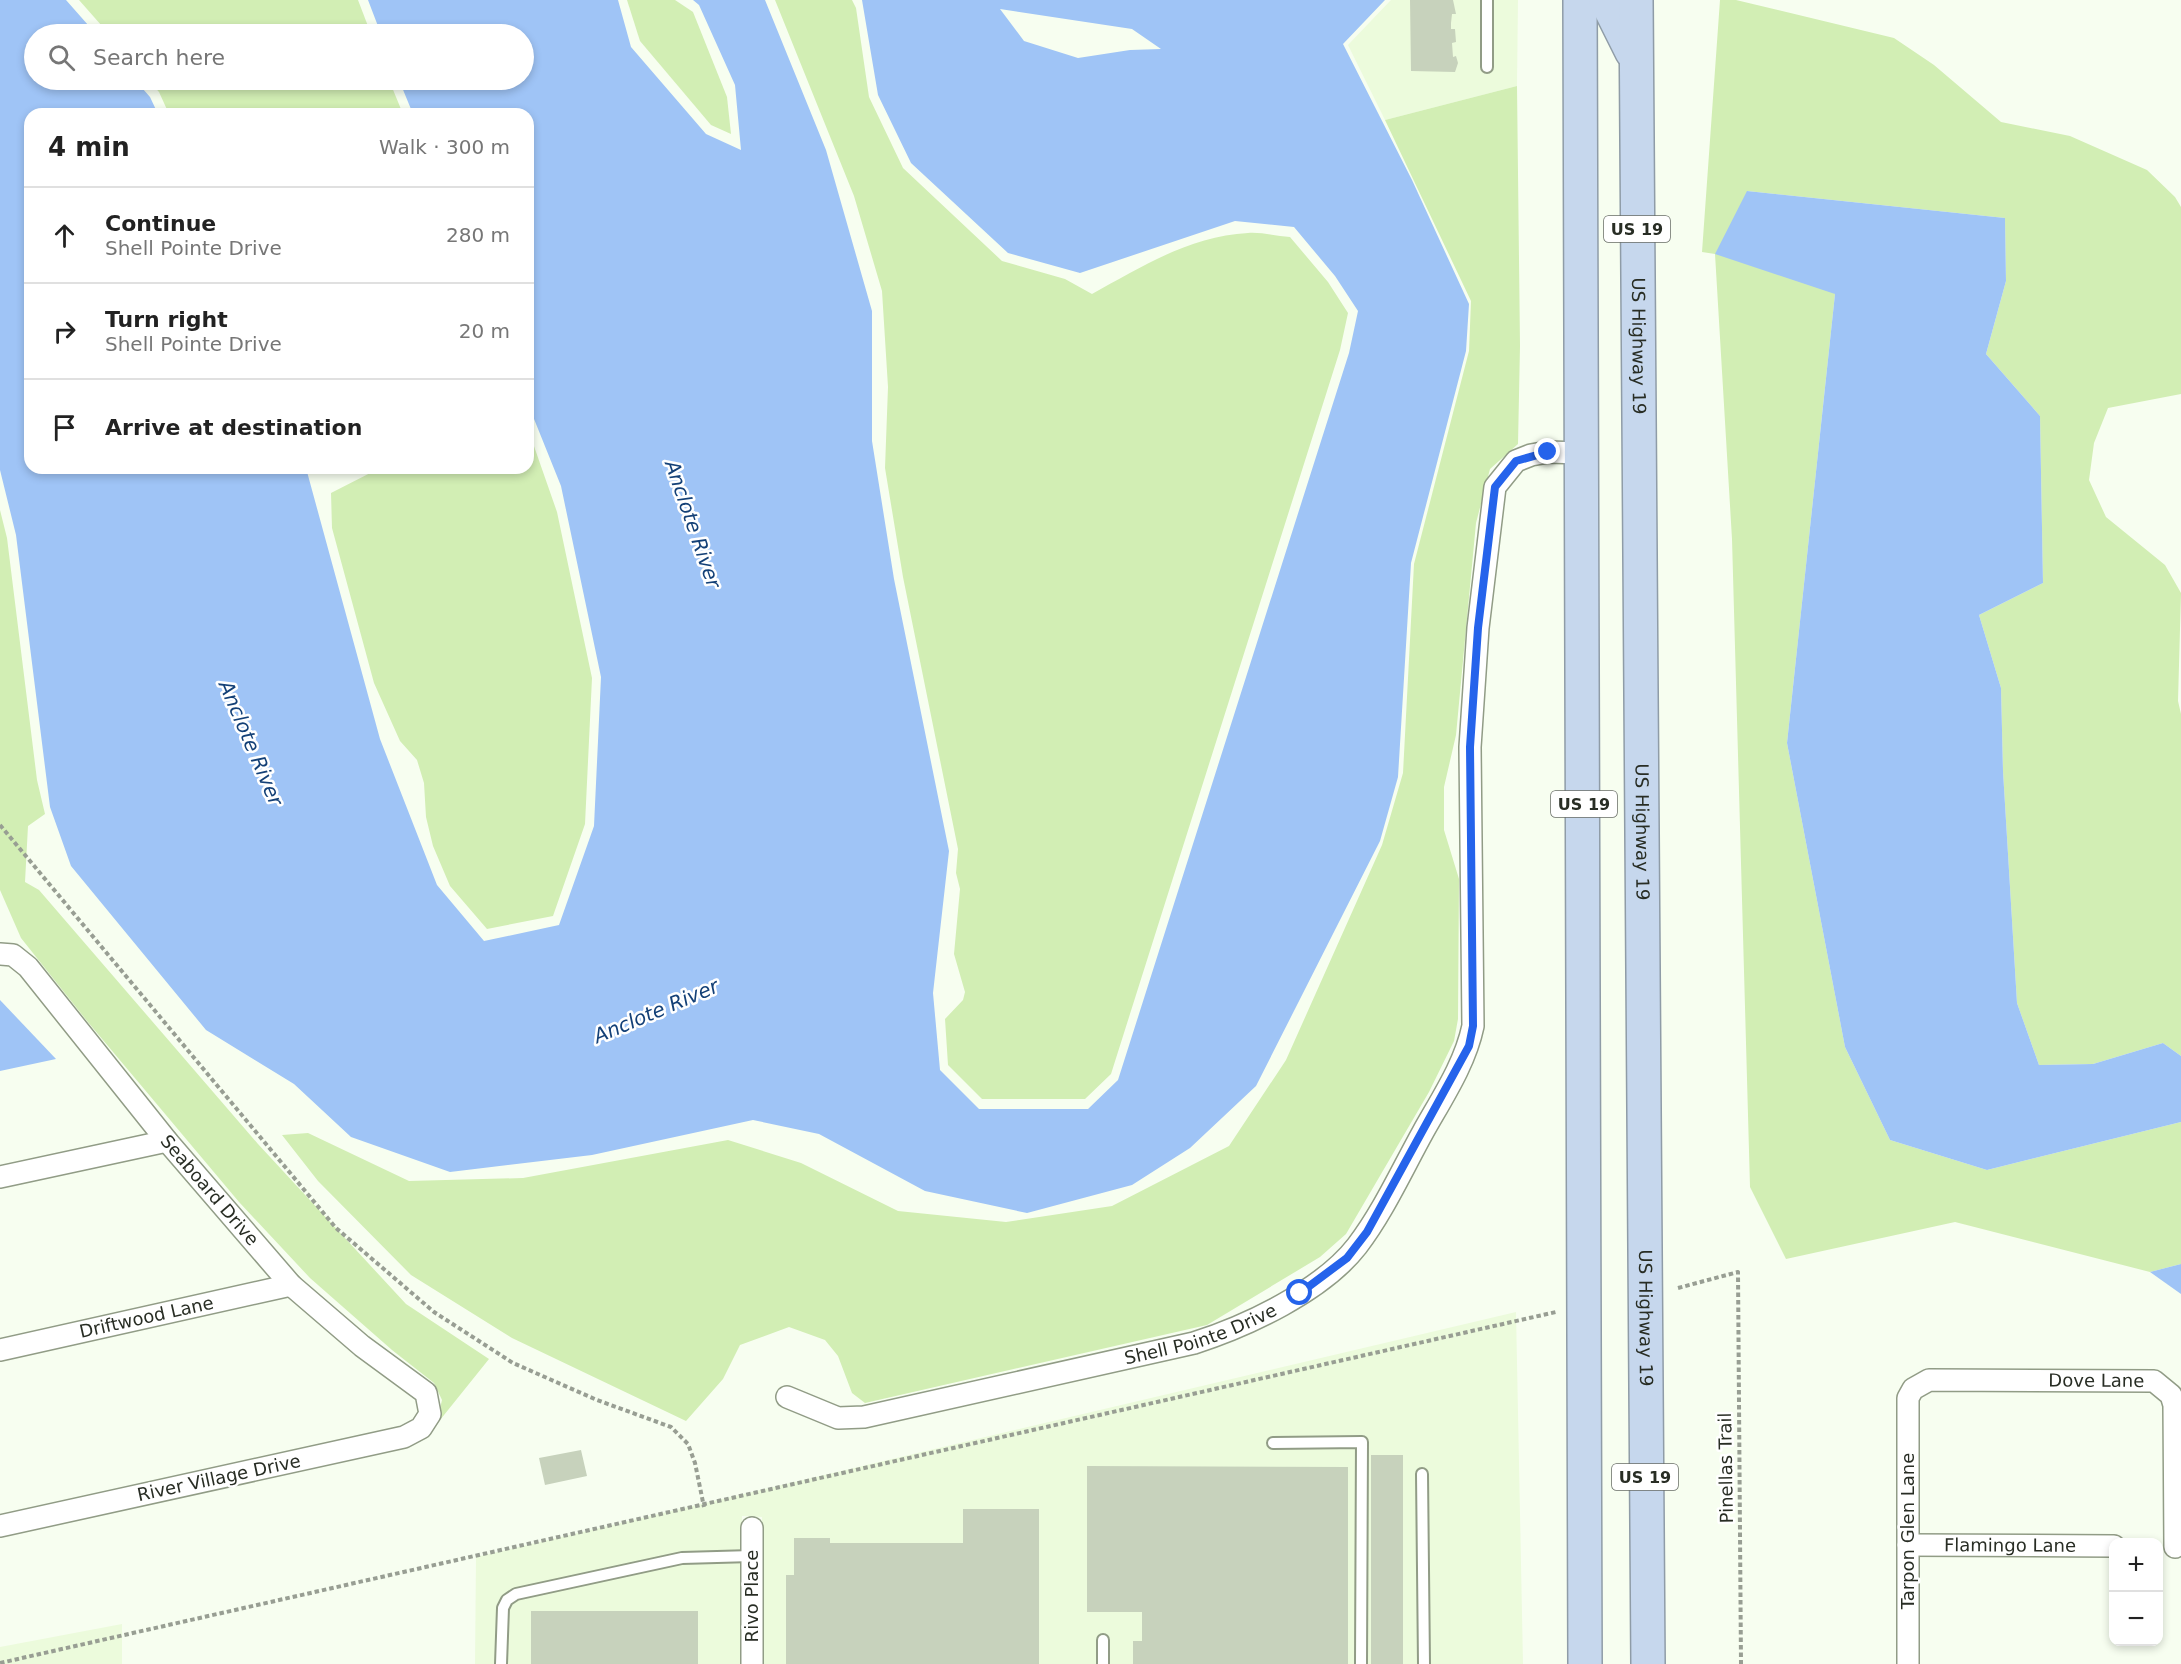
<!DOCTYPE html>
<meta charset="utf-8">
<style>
body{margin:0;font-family:"DejaVu Sans",sans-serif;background:#f2f2f2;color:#222}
.controls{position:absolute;right:18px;bottom:18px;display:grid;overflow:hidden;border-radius:12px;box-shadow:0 3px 9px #0003}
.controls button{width:54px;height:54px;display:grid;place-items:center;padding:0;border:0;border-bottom:2px solid #e0e0e0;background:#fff;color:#222;font:30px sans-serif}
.stop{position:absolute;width:18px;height:18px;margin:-14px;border:4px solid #2563eb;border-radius:50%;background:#fff}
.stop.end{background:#2563eb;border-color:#fff;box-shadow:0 2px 6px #0008}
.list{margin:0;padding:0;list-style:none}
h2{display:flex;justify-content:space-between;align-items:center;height:78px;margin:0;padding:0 24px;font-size:26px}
h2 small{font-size:20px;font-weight:400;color:#767676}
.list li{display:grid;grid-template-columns:39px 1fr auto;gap:18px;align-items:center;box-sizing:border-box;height:96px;padding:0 24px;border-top:2px solid #e0e0e0}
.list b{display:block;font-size:22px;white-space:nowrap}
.list p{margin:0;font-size:20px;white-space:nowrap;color:#767676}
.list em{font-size:20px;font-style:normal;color:#767676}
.icon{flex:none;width:33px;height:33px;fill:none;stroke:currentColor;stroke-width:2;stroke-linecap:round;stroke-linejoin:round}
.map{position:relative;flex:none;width:2181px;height:1664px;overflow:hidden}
.search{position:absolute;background:#fff;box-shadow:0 3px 9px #0003;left:24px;top:24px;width:510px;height:66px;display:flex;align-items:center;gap:15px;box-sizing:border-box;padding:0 21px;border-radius:33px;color:#767676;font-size:22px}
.panel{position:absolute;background:#fff;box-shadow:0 3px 9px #0003;left:24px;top:108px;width:510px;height:366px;border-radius:18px}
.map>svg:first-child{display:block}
</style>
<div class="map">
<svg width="2181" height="1664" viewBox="0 0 2181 1664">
<rect width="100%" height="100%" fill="#f7fef0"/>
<g fill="#ecfbdc">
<polygon points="1391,0 1518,0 1517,86 1385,120 1348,45"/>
<polygon points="1516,1312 1523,1664 763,1664 762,1517 742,1516 741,1664 475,1664 476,1557"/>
<polygon points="122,1624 122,1664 0,1664 0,1647"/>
</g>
<g fill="#d2eeb4">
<polygon points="79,0 358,0 371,34 109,34"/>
<polygon points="627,0 675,0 693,12 727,97 731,134 711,125 640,41"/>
<path d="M 775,0 L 852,0 L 856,8 L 869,97 L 903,168 L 1002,261 L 1065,279 L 1092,294 C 1141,267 1190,236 1248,233 C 1261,232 1276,236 1290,237 L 1328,282 L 1348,313 L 1340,350 L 1111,1074 L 1085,1099 L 982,1099 L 948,1065 L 945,1019 L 963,1000 L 965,992 L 954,954 L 960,889 L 956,873 L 958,849 L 903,577 L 885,468 L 888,387 L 882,291 L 854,196 Z"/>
<polygon points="1720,0 1736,0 1894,38 1934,65 2001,122 2070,136 2147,170 2175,197 2181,207 2181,394 2108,408 2094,443 2089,480 2106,517 2165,565 2181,593 2178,701 2181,714 2181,1056 2163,1043 2093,1064 2039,1065 2017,1003 2003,771 2001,688 1979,615 2043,583 2040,416 1986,354 2006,281 2005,218 1747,191 1835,294 1787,743 1845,1047 1890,1140 1987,1170 2181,1122 2181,1264 2150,1272 1955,1222 1786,1259 1750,1187 1732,539 1715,254 1702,252"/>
<polygon points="148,80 389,80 403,114 169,114 159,92"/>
<polygon points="1517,86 1520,346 1518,444 1490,469 1476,523 1456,735 1444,787 1444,830 1459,879 1458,1019 1454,1041 1429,1092 1346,1234 1320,1257 1207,1325 865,1403 852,1393 838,1356 825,1340 789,1327 740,1345 723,1379 686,1421 512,1338 411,1275 318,1181 282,1135 308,1133 409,1181 523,1178 728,1140 801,1163 898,1211 1006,1222 1112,1206 1229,1146 1286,1060 1382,845 1403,773 1414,564 1469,351 1471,301 1385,120"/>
<polygon points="528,429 557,512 592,678 585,824 553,916 487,929 450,886 433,846 426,817 424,783 417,760 400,741 374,683 332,528 331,493 380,468 528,468"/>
<polygon points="0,510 7,538 37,780 45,814 28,826 25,882 39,890 258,1144 406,1304 489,1359 436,1425 442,1400 434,1383 392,1350 310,1278 239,1202 87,1021 21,938 0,890"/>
</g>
<g fill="#9fc4f6" fill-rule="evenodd">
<path d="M 0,0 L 66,0 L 96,34 L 34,34 L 34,80 L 135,80 L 150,97 L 158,114 L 30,114 L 30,468 L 306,468 L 380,739 L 437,885 L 484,941 L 559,925 L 594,826 L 601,677 L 561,486 L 528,404 L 528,114 L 413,114 L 399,80 L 524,80 L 524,34 L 381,34 L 368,0 L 618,0 L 631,47 L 706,134 L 741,150 L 735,85 L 699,5 L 693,0 L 765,0 L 826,150 L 872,311 L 872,441 L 894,579 L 949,851 L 933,993 L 940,1070 L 979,1109 L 1088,1109 L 1118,1080 L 1349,353 L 1358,311 L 1335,276 L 1294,227 L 1235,221 L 1080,273 L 1008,253 L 911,163 L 878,95 L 862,0 L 1385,0 L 1343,44 L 1412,180 L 1469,304 L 1466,351 L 1411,563 L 1398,777 L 1380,841 L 1256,1086 L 1190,1148 L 1132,1185 L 1027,1213 L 925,1191 L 819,1134 L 753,1120 L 592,1155 L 450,1172 L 351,1137 L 294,1084 L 206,1030 L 71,866 L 50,807 L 16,535 L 0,470 ZM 1000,9 L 1132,29 L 1161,49 L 1130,50 L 1078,58 L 1024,41 Z"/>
<polygon points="1747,191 2005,218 2006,281 1986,354 2040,416 2043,583 1979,615 2001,688 2003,771 2017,1003 2039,1065 2093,1064 2163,1043 2181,1056 2181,1122 1987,1170 1890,1140 1845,1047 1787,743 1835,294 1715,254"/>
<polygon points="0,1000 56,1059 0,1071"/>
<polygon points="2181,1264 2181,1294 2150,1272"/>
</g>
<g fill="#c7d2bc">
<polygon points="1410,0 1453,0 1456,14 1452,14 1451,23 1451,29 1455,29 1456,42 1452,43 1453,57 1456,56 1458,63 1455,72 1411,71"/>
<polygon points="581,1450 587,1476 545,1485 539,1458"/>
<rect x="1371" y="1455" width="32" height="209"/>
<polygon points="1087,1466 1348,1467 1348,1664 1133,1664 1133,1641 1142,1641 1142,1612 1087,1612"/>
<polygon points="963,1509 1039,1509 1039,1664 786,1664 786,1575 794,1575 794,1538 830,1538 830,1543 963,1543"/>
<rect x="531" y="1611" width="167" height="53"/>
</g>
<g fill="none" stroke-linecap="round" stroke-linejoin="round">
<g stroke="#919c86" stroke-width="14">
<g id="lane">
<polyline points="1487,0 1487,67"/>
<polyline points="1273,1443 1362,1442 1361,1664"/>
<polyline points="1422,1474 1424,1664"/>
<polyline points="1103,1640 1103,1664"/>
<polyline points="501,1664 503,1608 507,1600 516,1594 682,1558 752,1556"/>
</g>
</g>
<g stroke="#919c86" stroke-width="24">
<g id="street">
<path id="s1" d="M 0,954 L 13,955 L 28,967 L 167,1141 L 291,1285 L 362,1346 L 426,1393 L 430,1414 L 421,1428 L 404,1437 L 0,1526"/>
<polyline points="0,1177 167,1141"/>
<path id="s2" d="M 0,1350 L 291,1285"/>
<path id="s3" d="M 787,1397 L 838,1418 L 864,1417 L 1194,1343 C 1247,1326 1322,1291 1357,1246 C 1383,1212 1402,1170 1423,1132 C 1442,1098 1465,1064 1473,1026 L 1470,747 L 1478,628 L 1495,487 L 1516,461 L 1531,455 L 1548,452 L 1582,453"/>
<polyline points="752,1528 752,1664"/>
<path id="s4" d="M 1908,1545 L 2114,1546"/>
<path id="s5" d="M 1908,1664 L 1908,1398 L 1913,1389 L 1929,1380 L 2154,1381 L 2171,1395 L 2174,1405 L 2175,1547"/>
</g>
</g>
<g stroke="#8f9ca7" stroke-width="36">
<g id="highway">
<polyline points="1580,0 1585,1664"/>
<polyline points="1606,0 1632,52"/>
<path id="s6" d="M 1636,0 L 1648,1664"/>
</g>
</g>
<g stroke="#989e93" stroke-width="4" stroke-dasharray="4.5 3" stroke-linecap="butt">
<polyline points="0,825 336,1228 434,1312 513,1363 597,1400 671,1427 688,1444 695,1463 704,1507"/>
<polyline points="1678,1288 1738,1272 1741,1664"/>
<polyline points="0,1663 1556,1312"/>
</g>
<use href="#lane" stroke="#fff" stroke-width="10"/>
<use href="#street" stroke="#fff" stroke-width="21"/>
<use href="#highway" stroke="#c6d7ed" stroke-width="33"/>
</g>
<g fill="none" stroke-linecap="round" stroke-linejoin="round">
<polyline stroke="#2563eb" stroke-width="8" points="1300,1293 1347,1258 1367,1232 1469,1046 1473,1026 1470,747 1478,628 1495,487 1516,461 1548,452"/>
</g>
<g text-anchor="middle" stroke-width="5" stroke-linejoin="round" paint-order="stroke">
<g fill="#fff" stroke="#686c66" stroke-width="1.5">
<rect x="1604" y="216" width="66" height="26" rx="4.5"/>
<rect x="1551" y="791" width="66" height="26" rx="4.5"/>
<rect x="1612" y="1464" width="66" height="26" rx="4.5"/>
</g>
<g font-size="16" font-weight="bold" fill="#282d24">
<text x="1637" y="235">US 19</text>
<text x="1584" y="810">US 19</text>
<text x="1645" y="1483">US 19</text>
</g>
<g font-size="18" fill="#282d24" stroke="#fff">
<text dy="6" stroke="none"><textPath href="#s6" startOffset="346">US Highway 19</textPath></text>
<text dy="6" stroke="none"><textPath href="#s6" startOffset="832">US Highway 19</textPath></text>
<text dy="6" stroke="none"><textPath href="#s1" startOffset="320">Seaboard Drive</textPath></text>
<text dy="6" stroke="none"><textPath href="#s2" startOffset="150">Driftwood Lane</textPath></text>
<text dy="6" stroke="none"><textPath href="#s6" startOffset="1318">US Highway 19</textPath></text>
<text dy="6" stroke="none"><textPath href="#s3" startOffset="428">Shell Pointe Drive</textPath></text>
<text dy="6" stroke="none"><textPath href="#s5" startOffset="462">Dove Lane</textPath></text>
<text transform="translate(1726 1468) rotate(-91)" y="6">Pinellas Trail</text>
<text transform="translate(219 1478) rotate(-12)" y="6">River Village Drive</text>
<text transform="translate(1908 1531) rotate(-90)" y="6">Tarpon Glen Lane</text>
<text dy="6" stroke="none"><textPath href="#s4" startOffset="102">Flamingo Lane</textPath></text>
<text transform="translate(752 1596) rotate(-90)" y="6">Rivo Place</text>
</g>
<g font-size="20" font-style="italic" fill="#134077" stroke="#fff">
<text transform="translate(693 524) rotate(71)" y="7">Anclote River</text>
<text transform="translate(251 743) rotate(67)" y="7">Anclote River</text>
<text transform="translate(656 1011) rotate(-23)" y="7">Anclote River</text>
</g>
</g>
</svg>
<div class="controls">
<button>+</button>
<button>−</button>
</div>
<div class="stop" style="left:1300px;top:1293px"></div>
<div class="stop end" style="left:1548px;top:452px"></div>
<div class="search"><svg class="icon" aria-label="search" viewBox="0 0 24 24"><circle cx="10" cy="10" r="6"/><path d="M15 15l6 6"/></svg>Search here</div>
<section class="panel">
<h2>4 min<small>Walk · 300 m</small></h2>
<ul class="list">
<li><svg class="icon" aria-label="ahead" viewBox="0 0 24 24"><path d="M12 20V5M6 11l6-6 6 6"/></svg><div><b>Continue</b><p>Shell Pointe Drive</p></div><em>280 m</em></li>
<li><svg class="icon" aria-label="right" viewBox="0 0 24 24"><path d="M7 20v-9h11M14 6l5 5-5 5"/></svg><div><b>Turn right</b><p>Shell Pointe Drive</p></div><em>20 m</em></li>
<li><svg class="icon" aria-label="arrive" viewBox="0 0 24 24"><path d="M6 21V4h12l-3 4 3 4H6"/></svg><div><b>Arrive at destination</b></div></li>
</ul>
</section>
</div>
